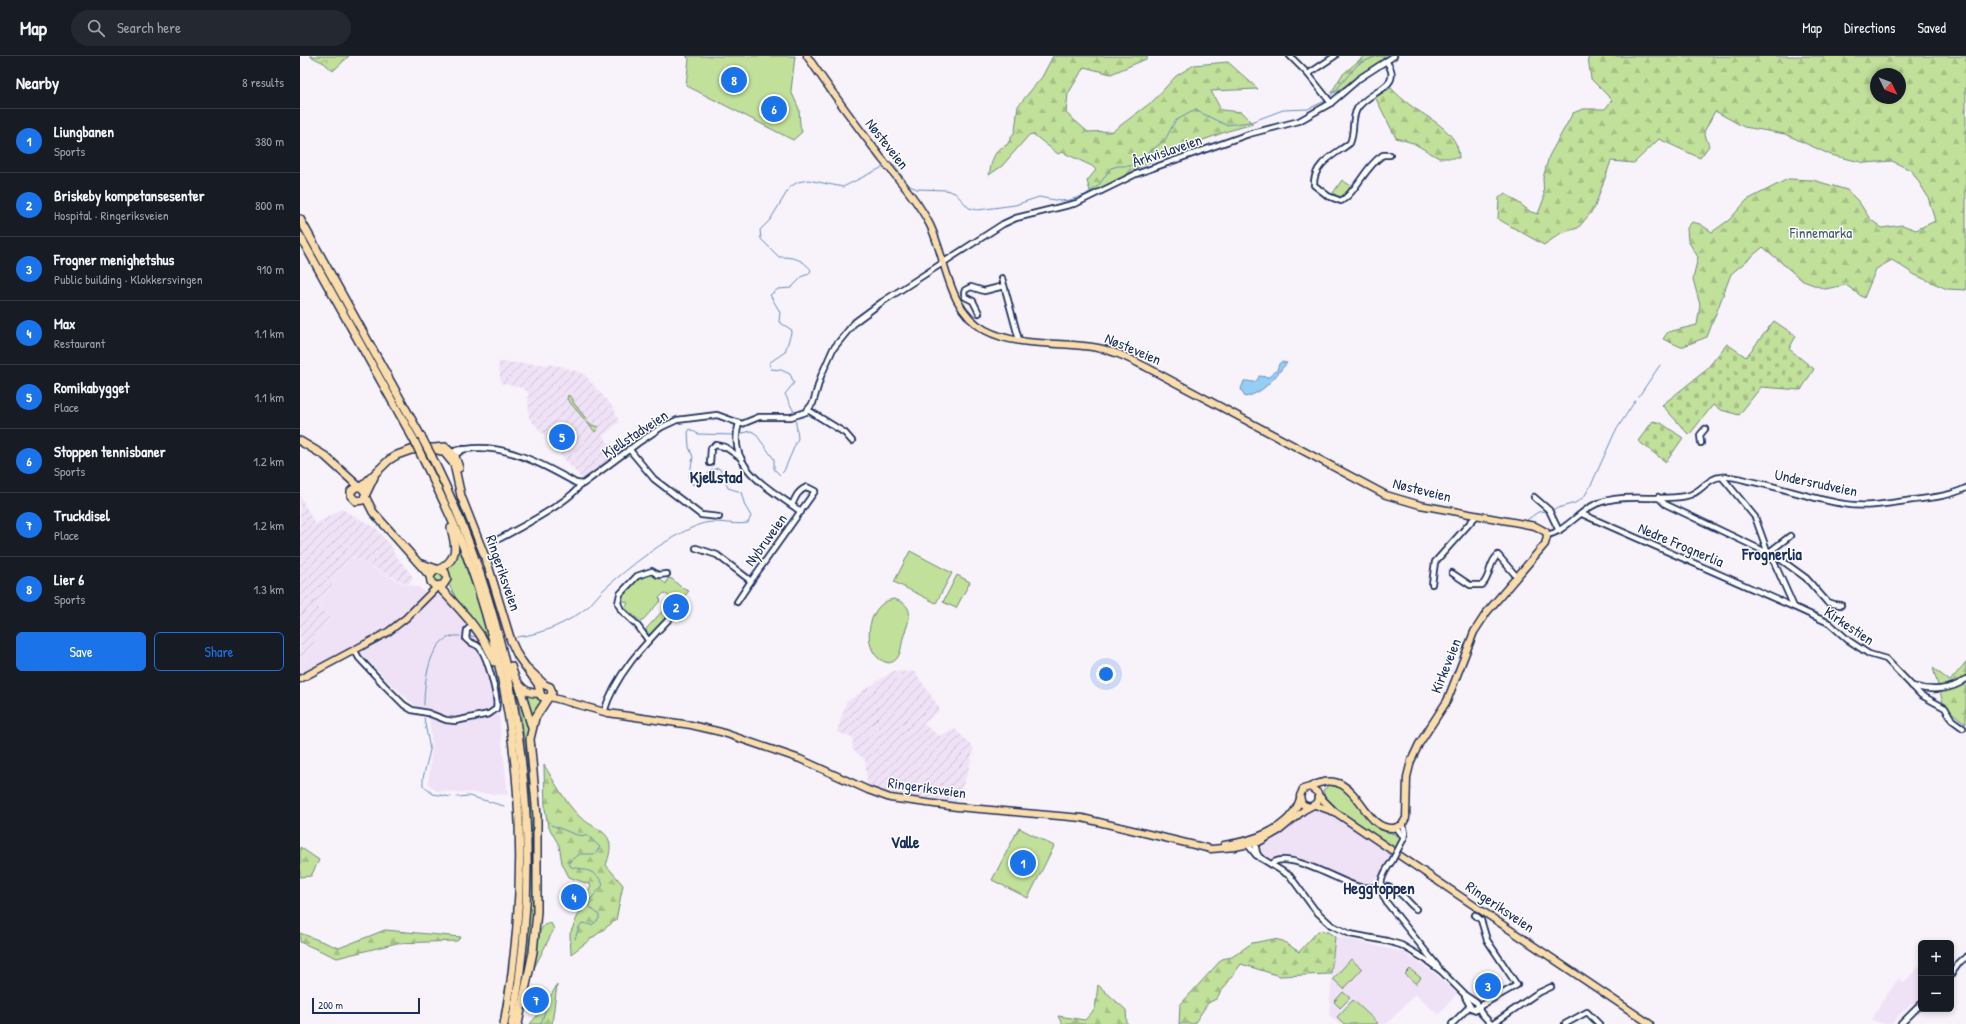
<!DOCTYPE html>
<meta charset="utf-8">
<style>
body{margin:0;font-family:"Patrick Hand",sans-serif;background:#242831;color:#f1f3f6}
.controls{position:absolute;right:12px;bottom:12px;display:grid;overflow:hidden;border-radius:6px;box-shadow:0 2px 6px #0003}
.controls button{width:36px;height:36px;display:grid;place-items:center;padding:0;border:0;border-bottom:1px solid #363941;background:#171b24;color:#f1f3f6;font:20px sans-serif}
.compass{position:absolute;left:1570px;top:12px;width:36px;height:36px;border-radius:50%;background:#171b24;box-shadow:0 2px 6px #0003;rotate:133deg}
.scale{position:absolute;left:12px;bottom:10px;width:108px;box-sizing:border-box;padding-left:4px;border:2px solid #1b2f5e;border-top:0;font-size:11px;line-height:14px;white-space:nowrap;color:#1b2f5e;-webkit-text-stroke:3px #fff;paint-order:stroke}
.you{position:absolute;left:806px;top:618px;width:14px;height:14px;margin:-10px;border:3px solid #fff;border-radius:50%;background:#1a73e8;box-shadow:0 0 0 6px #1a73e833}
.badge{display:grid;place-items:center;width:26px;height:26px;border-radius:50%;background:#1a73e8;color:#fff;font-size:13px;font-weight:700}
.pin{position:absolute;translate:-50% -50%;border:2px solid #fff;box-shadow:0 1px 4px #0006}
.list{margin:0;padding:0;list-style:none}
h2{display:flex;justify-content:space-between;align-items:center;height:52px;margin:0;padding:0 16px;font-size:17px}
h2 small{font-size:13px;font-weight:400;color:#9ea1a6}
.list li{display:grid;grid-template-columns:26px 1fr auto;gap:12px;align-items:center;box-sizing:border-box;height:64px;padding:0 16px;border-top:1px solid #363941}
.list b{display:block;font-size:15px;white-space:nowrap}
.list p{margin:0;font-size:13px;white-space:nowrap;color:#9ea1a6}
.list em{font-size:13px;font-style:normal;color:#9ea1a6}
.actions{display:flex;gap:8px;padding:12px 16px}
.actions a{flex:1;padding:9px 0;border:1px solid #1a73e8;border-radius:6px;text-align:center;font-size:14px;color:#1a73e8}
.actions .main{background:#1a73e8;color:#fff}
.icon{flex:none;width:22px;height:22px;fill:none;stroke:currentColor;stroke-width:2;stroke-linecap:round;stroke-linejoin:round}
.map{position:relative;flex:none;width:1666px;height:968px;overflow:hidden}
header{display:flex;align-items:center;gap:24px;box-sizing:border-box;height:56px;padding:0 20px;background:#171b24;border-bottom:1px solid #363941}
header strong{font-size:19px}
nav{display:flex;gap:22px;margin-inline-start:auto;font-size:14px}
.search{width:280px;height:36px;background:#242831;display:flex;align-items:center;gap:10px;box-sizing:border-box;padding:0 14px;border-radius:22px;color:#9ea1a6;font-size:15px}
main{display:flex}
aside{flex:1;background:#171b24}
.map>svg:first-child{display:block}
</style>
<header>
<strong>Map</strong>
<div class="search"><svg class="icon" aria-label="search" viewBox="0 0 24 24"><circle cx="10" cy="10" r="6"/><path d="M15 15l6 6"/></svg>Search here</div>
<nav><a>Map</a><a>Directions</a><a>Saved</a></nav>
</header>
<main>
<aside>
<h2>Nearby<small>8 results</small></h2>
<ul class="list">
<li><span class="badge">1</span><div><b>Liungbanen</b><p>Sports</p></div><em>380 m</em></li>
<li><span class="badge">2</span><div><b>Briskeby kompetansesenter</b><p>Hospital · Ringeriksveien</p></div><em>800 m</em></li>
<li><span class="badge">3</span><div><b>Frogner menighetshus</b><p>Public building · Klokkersvingen</p></div><em>910 m</em></li>
<li><span class="badge">4</span><div><b>Max</b><p>Restaurant</p></div><em>1.1 km</em></li>
<li><span class="badge">5</span><div><b>Romikabygget</b><p>Place</p></div><em>1.1 km</em></li>
<li><span class="badge">6</span><div><b>Stoppen tennisbaner</b><p>Sports</p></div><em>1.2 km</em></li>
<li><span class="badge">7</span><div><b>Truckdisel</b><p>Place</p></div><em>1.2 km</em></li>
<li><span class="badge">8</span><div><b>Lier 6</b><p>Sports</p></div><em>1.3 km</em></li>
</ul>
<div class="actions"><a class="main">Save</a><a>Share</a></div>
</aside>
<div class="map">
<svg width="1666" height="968" viewBox="0 0 1666 968">
<defs>
<pattern id="industrial-furrows" width="10" height="10" patternUnits="userSpaceOnUse"><rect width="10" height="10" fill="#f0e2f6"/><path d="M-1 1l2-2M0 10L10 0M9 11l2-2" fill="none" stroke="#cdc2d5"/></pattern>
<pattern id="forest-firs" width="22" height="20" patternUnits="userSpaceOnUse"><rect width="22" height="20" fill="#c1e099"/><path d="M5 1l3.5 6h-7zM16 11l3.5 6h-7z" fill="#a5c086"/></pattern>
<pattern id="cemetery-stones" width="16" height="16" patternUnits="userSpaceOnUse"><rect width="16" height="16" fill="#c1e099"/><path d="M2 7V4a2 2 0 0 1 4 0v3zM10 15v-3a2 2 0 0 1 4 0v3z" fill="#a5c086"/></pattern>
<pattern id="park-crowns" width="20" height="18" patternUnits="userSpaceOnUse"><rect width="20" height="18" fill="#c1e099"/><path d="M2 6a3 3 0 1 1 6 0M12 15a3 3 0 1 1 6 0" fill="none" stroke="#a5c086"/></pattern>
</defs>
<rect width="100%" height="100%" fill="#f8f2fb"/>
<filter id="ink" filterUnits="userSpaceOnUse"><feTurbulence type="fractalNoise" baseFrequency=".025" numOctaves="2"/><feDisplacementMap in="SourceGraphic" scale="8" xChannelSelector="R" yChannelSelector="G"/><feConvolveMatrix kernelMatrix="1 2 1 2 8 2 1 2 1" color-interpolation-filters="sRGB"/></filter>
<g filter="url(#ink)">
<g fill="#f0e2f6">
<polygon points="50,500 104,528 119,531 129,540 139,535 149,544 186,592 195,621 208,739 137,735 128,728 132,691 129,662 89,626 61,597 58,590 0,618 0,609 30,561 17,551"/>
<polygon points="1012,754 1025,755 1032,758 1093,799 1079,820 1069,828 1056,828 1029,815 1000,806 982,802 969,804 963,802 959,797 958,790 961,787"/>
<polygon points="1035,880 1103,896 1134,917 1157,938 1138,959 1115,938 1087,968 1039,968 1029,959"/>
<polygon points="1621,908 1621,946 1615,951 1612,948 1599,959 1592,968 1584,968 1572,964 1581,947 1599,922 1604,927"/>
</g>
<g fill="url(#industrial-furrows)">
<polygon points="198,306 256,309 283,317 313,351 319,366 303,380 319,399 284,425 282,423 229,362 228,336 223,332 201,327"/>
<polygon points="0,440 15,468 42,453 76,472 94,494 93,496 113,521 109,528 104,527 50,500 17,551 30,561 0,609"/>
<polygon points="593,615 615,616 640,653 624,668 639,680 655,673 674,692 667,719 655,746 608,740 574,734 567,730 565,704 552,693 553,682 537,676 546,646"/>
</g>
<g fill="#c1e099" stroke="#6e887c">
<polygon points="386,0 495,0 491,35 499,53 500,69 502,76 493,84 389,31 386,29 389,3"/>
<polygon points="1042,124 1051,130 1041,143 1033,137"/>
<polygon points="268,339 273,343 273,346 291,369 299,371 295,376 267,343"/>
<polygon points="159,492 178,546 190,590 156,542 149,529 150,524 147,513 156,493"/>
<polygon points="610,495 652,517 636,547 594,526"/>
<polygon points="140,516 144,520 143,525 138,527 135,526 133,521 135,518"/>
<path d="M 350,517 L 355,519 L 366,528 L 368,522 L 372,523 L 382,532 L 389,535 L 380,545 L 377,544 L 376,545 L 364,537 L 359,542 L 361,544 L 341,566 L 325,552 L 328,547 L 323,544 L 320,547 C 321,536 339,520 350,517 Z"/>
<polygon points="657,519 670,526 656,552 643,546"/>
<path d="M 594,543 C 618,550 608,566 603,582 C 601,591 601,605 589,607 C 559,602 565,546 594,543 Z"/>
<polygon points="367,550 370,555 374,555 352,578 347,578 346,573"/>
<path d="M 214,624 L 230,673 L 236,811 L 231,896 L 218,955 C 235,845 238,734 214,624 Z"/>
<polygon points="223,635 242,644 232,666"/>
<path d="M 1030,729 L 1043,733 L 1079,773 L 1100,780 L 1101,784 L 1097,793 C 1082,783 1023,749 1023,734 Z"/>
<polygon points="719,772 754,790 728,842 692,824"/>
<polygon points="251,867 254,873 232,916 226,943 240,875 244,869"/>
<polygon points="1051,903 1062,913 1044,933 1033,923"/>
<polygon points="1110,913 1121,922 1116,928 1105,918"/>
<polygon points="1043,936 1050,942 1040,952 1034,946"/>
<polygon points="1053,944 1078,967 1077,968 1044,968 1037,961"/>
</g>
<g fill="url(#forest-firs)" stroke="#6e887c" fill-rule="evenodd">
<path d="M 753,0 L 848,0 L 846,3 L 811,18 L 784,11 L 768,38 L 766,57 L 788,76 L 813,75 L 853,45 L 876,20 L 894,9 L 928,6 L 958,33 L 911,35 L 921,54 L 941,56 L 953,68 L 928,75 L 862,99 L 791,138 L 787,125 L 796,114 L 792,110 L 762,96 L 758,98 L 733,78 L 729,79 L 702,110 L 689,119 C 692,105 693,94 707,89 L 715,75 L 718,50 L 742,21 Z"/>
<polygon points="1064,0 1088,0 1036,36 1031,37 1042,19"/>
<path d="M 1290,0 L 1666,0 L 1666,234 L 1647,233 L 1615,219 L 1592,204 L 1576,213 L 1564,242 L 1546,229 L 1525,233 L 1503,225 L 1463,191 L 1431,218 L 1407,281 L 1381,291 L 1363,283 L 1368,276 L 1397,269 L 1400,249 L 1393,223 L 1398,201 L 1388,185 L 1387,172 L 1392,166 L 1400,168 L 1412,176 L 1429,164 L 1447,144 L 1488,123 L 1513,124 L 1547,134 L 1559,146 L 1570,163 L 1582,172 L 1602,169 L 1616,174 L 1635,165 L 1628,141 L 1612,115 L 1592,105 L 1565,107 L 1531,99 L 1485,78 L 1444,71 L 1415,55 L 1404,76 L 1409,90 L 1400,102 L 1359,83 L 1334,107 L 1311,105 L 1294,153 L 1278,172 L 1261,177 L 1244,189 L 1198,163 L 1199,142 L 1205,137 L 1231,156 L 1238,158 L 1244,142 L 1243,122 L 1249,100 L 1273,57 L 1283,53 L 1305,53 L 1312,44 L 1291,23 L 1288,1 ZM 1576,18 L 1600,18 L 1600,42 L 1576,42 Z"/>
<path d="M 1091,32 C 1097,38 1103,44 1110,49 C 1129,63 1159,75 1159,102 L 1139,102 L 1113,87 L 1096,82 L 1075,41 Z"/>
<polygon points="1666,606 1666,668 1644,650 1633,612 1650,625"/>
<path d="M 244,709 C 253,723 265,746 277,758 C 295,777 320,772 306,809 L 323,829 L 316,864 L 271,898 L 270,878 L 291,829 L 269,821 L 262,807 L 259,789 L 248,770 L 245,753 Z"/>
<polygon points="0,791 19,804 11,820 0,821"/>
<polygon points="85,874 161,881 157,885 97,887 37,902 0,886 0,877 39,892"/>
<polygon points="1018,875 1028,876 1035,881 1031,918 980,920 941,908 916,943 908,947 894,968 879,968 880,949 922,903 932,901 952,887 974,883 983,885 999,896"/>
<polygon points="257,929 252,968 230,968 243,953"/>
<polygon points="798,929 826,954 827,968 762,968 758,960 785,964 795,953"/>
</g>
<g fill="url(#cemetery-stones)" stroke="#6e887c">
<polygon points="1474,265 1496,280 1489,293 1514,313 1501,334 1461,331 1439,359 1421,354 1413,349 1389,379 1362,349 1405,315 1427,288 1446,301"/>
<polygon points="1353,365 1361,367 1383,382 1366,406 1338,385"/>
</g>
<polygon fill="url(#park-crowns)" stroke="#6e887c" points="10,0 49,0 33,15 24,7"/>
<path fill="#95cef5" stroke="#648eb9" d="M 981,306 L 987,307 C 973,322 966,336 945,341 L 941,333 L 944,325 C 949,324 956,330 959,320 L 969,321 L 977,314 L 979,308 Z"/>
<g fill="none" stroke-linecap="round" stroke-linejoin="round">
<g stroke="#648eb9" stroke-width="1">
<polyline points="1029,42 1058,8 1077,0"/>
<polyline points="589,107 591,106 610,130 617,133 646,134 655,137 669,152 678,154 715,149 739,141 760,145 770,144 785,139 798,130 811,112 818,110 830,110 844,100 865,84 875,65 895,54 926,69 951,66 983,54 1008,53 1027,44"/>
<polyline points="1339,340 1360,309"/>
<path d="M 495,358 L 485,338 L 494,327 L 490,318 L 481,314 L 471,313 L 469,307 L 485,296 L 492,274 L 479,266 L 480,256 L 470,239 L 478,233 L 491,232 L 503,220 L 509,218 L 511,214 C 503,203 493,201 479,201 L 461,183 L 460,174 L 470,164 L 490,131 L 498,126 L 508,124 L 543,131 L 585,110"/>
<polyline points="439,378 451,375 455,377 474,403 474,413 480,419 484,415 498,382 495,361"/>
<polyline points="1251,454 1275,447 1284,441 1292,427 1315,376 1335,345"/>
<polyline points="1227,464 1238,456 1246,455"/>
<polyline points="170,580 177,581"/>
<path d="M 217,581 C 243,578 270,566 289,550 C 294,545 298,539 303,534 C 332,509 362,484 398,469 C 415,462 431,470 448,467 L 451,460 L 445,450 L 441,436 L 428,432 L 420,413 L 418,412 L 412,414 L 396,429 L 392,428 L 389,422 L 393,401 L 389,391 L 388,376 L 390,373 L 398,378 L 434,379"/>
<path d="M 124,649 C 124,627 129,576 160,580"/>
<polyline points="124,662 130,694 123,722 123,730 133,738 151,741"/>
<polyline points="157,741 169,740 204,750"/>
<path d="M 251,769 L 277,779 L 288,780 L 300,791 L 295,798 L 280,798 L 268,806 L 271,811 C 284,813 298,815 303,829 L 289,845 L 290,851 L 299,859 L 299,863 L 292,869 L 282,867 L 279,871 L 275,883"/>
<polyline points="241,968 247,949"/>
</g>
<g stroke="#1b2f5e" stroke-width="8">
<g id="minor">
<polyline points="990,0 1008,18 1031,47"/>
<path d="M 1086,5 C 1106,32 1068,34 1057,53 C 1051,64 1055,76 1050,87 C 1036,98 1013,107 1014,129 L 1028,140 L 1041,145 C 1056,137 1065,110 1083,99 L 1090,99"/>
<polyline points="1008,18 1035,0"/>
<polyline points="702,222 719,284"/>
<polyline points="679,257 673,245 665,241 664,237 665,234 671,231 684,235 704,230"/>
<polyline points="508,354 545,377 552,385"/>
<path d="M 439,367 C 425,413 472,433 501,456"/>
<polyline points="1401,387 1400,379 1405,373"/>
<polyline points="329,393 354,423 401,459 419,461"/>
<path d="M 151,399 C 155,392 160,394 167,393 C 205,387 244,409 276,427 L 283,428 L 338,387 L 362,371 L 377,364 L 417,359 L 442,368 L 459,361 L 491,361 L 506,356 L 513,347 L 521,320 L 533,293 L 555,266 L 582,246 L 703,168 L 716,162 L 777,147 L 836,118 L 949,78 L 999,65 L 1031,47 L 1060,22 L 1094,0"/>
<polyline points="152,401 164,393"/>
<polyline points="410,407 411,392 416,389 425,391 441,402"/>
<polyline points="1422,421 1455,461 1468,497 1474,506 1494,551 1529,567 1548,584 1569,598 1586,603 1621,639 1645,652 1652,664 1663,672"/>
<polyline points="1234,441 1249,454 1259,475"/>
<polyline points="1358,441 1365,448 1468,497 1490,480"/>
<polyline points="1282,458 1494,551"/>
<path d="M 1247,479 C 1266,475 1278,456 1296,448 C 1324,436 1357,446 1386,440 C 1401,438 1407,421 1422,421 C 1431,420 1441,423 1449,425 C 1481,431 1512,443 1544,448 C 1567,452 1590,447 1613,444 C 1631,442 1650,440 1666,432"/>
<path d="M 191,487 C 207,479 276,443 280,428"/>
<path d="M 396,492 L 417,499 L 451,525 L 515,435 L 507,431 C 498,435 496,440 492,449"/>
<polyline points="1469,495 1506,522 1527,546 1533,548 1541,549"/>
<path d="M 1152,517 L 1170,529 L 1182,529 C 1191,521 1188,507 1198,499 L 1217,521"/>
<polyline points="1132,528 1135,506 1177,459"/>
<polyline points="437,546 451,525"/>
<polyline points="348,584 337,569 321,554 318,547 320,538 337,520 352,515 358,519 367,518"/>
<path d="M 55,595 L 59,602 L 85,630 L 104,649 L 112,654 L 128,657 L 146,664 L 155,665 L 189,658 L 196,653 C 199,643 187,599 179,591 C 175,587 170,588 166,583 L 167,574 L 172,569"/>
<path d="M 1612,630 C 1630,635 1651,635 1666,623"/>
<path d="M 304,656 C 315,618 345,588 372,560"/>
<polyline points="1103,767 1105,777 1104,782"/>
<polyline points="1097,772 1104,782"/>
<polyline points="960,802 957,797 955,787 951,784 948,789 956,799 990,820 1015,854 1031,869 1050,878 1087,885 1101,889 1125,903 1141,915 1165,939 1177,947 1181,957 1191,968"/>
<path d="M 1092,805 C 1082,819 1076,830 1087,847 L 1139,912"/>
<path d="M 972,808 C 986,793 1039,825 1056,830 C 1063,833 1072,831 1080,831"/>
<path d="M 1088,831 C 1104,837 1104,843 1116,853"/>
<polyline points="1175,859 1181,864 1187,884 1217,929 1175,953"/>
<polyline points="1651,918 1660,906 1666,901"/>
<polyline points="1165,941 1171,952 1176,954"/>
<polyline points="1152,968 1170,950"/>
<polyline points="1193,968 1236,938 1251,931"/>
<polyline points="1265,968 1287,956 1299,968"/>
<polyline points="1601,968 1621,948"/>
</g>
</g>
<g stroke="#1b2f5e" stroke-width="9">
<g id="major">
<path d="M 507,0 C 531,35 556,69 582,103 C 599,124 618,145 630,169 C 647,204 647,253 685,274 C 719,292 762,285 798,292 C 815,295 830,303 846,311 L 1086,439 L 1120,449 L 1235,470 L 1246,476 L 1247,481 L 1245,488 L 1187,556 L 1174,576 L 1147,645 L 1119,688 L 1111,705 L 1107,721 L 1106,762 L 1102,769 L 1094,772 C 1059,775 1059,706 1010,731"/>
<polyline points="0,623 88,576 106,562 137,531"/>
<polyline points="250,641 308,657 391,669 421,676 500,703 568,734 590,742 657,751 782,762 911,793 935,791 959,786 980,774 1004,754 1017,747 1019,743 1018,737 1010,731 1003,733 1000,740 1002,748 1009,751"/>
<polyline points="1019,740 1035,756 1350,968"/>
<polyline points="1015,749 1032,755"/>
<path d="M 924,789 C 952,785 990,774 1000,743"/>
</g>
</g>
<g stroke="#1b2f5e" stroke-width="10">
<g id="highway">
<polyline points="0,163 123,384"/>
<polyline points="0,180 114,384"/>
<polyline points="0,385 25,400 58,430"/>
<polyline points="131,392 144,396 154,408 161,440 187,506 211,585 218,600 238,628 241,640 245,642 250,641 252,636 250,631 245,629 225,610"/>
<path d="M 131,399 C 219,577 248,773 212,968"/>
<path d="M 122,401 C 139,435 156,470 169,506 C 222,654 233,813 204,968"/>
<polyline points="61,431 89,404 97,399 111,394 145,391 155,400 159,412"/>
<polyline points="66,437 61,431 56,431 51,435 51,440 56,445 63,444 74,421"/>
<polyline points="65,440 73,456 130,520"/>
<polyline points="122,508 145,516 147,523 143,529 135,530 131,526 130,520 135,514"/>
<path d="M 140,513 C 159,502 156,490 151,472"/>
<path d="M 139,531 C 159,552 184,577 194,606"/>
<path d="M 211,610 C 215,624 222,639 239,637"/>
<polyline points="219,629 232,672"/>
<polyline points="218,968 233,896 237,856 237,760 230,683 235,662 248,642"/>
</g>
</g>
<use href="#minor" stroke="#fff" stroke-width="4.5"/>
<use href="#major" stroke="#fbddab" stroke-width="6"/>
<use href="#highway" stroke="#fbddab" stroke-width="7"/>
<g stroke="#1b2f5e" stroke-width="8" stroke-linecap="butt">
<polyline id="minor-bridge" points="1092,805 1104,782"/>
</g>
<g stroke="#1b2f5e" stroke-width="10" stroke-linecap="butt">
<g id="highway-bridge">
<polyline points="114,384 122,401"/>
<polyline points="123,384 131,399"/>
</g>
</g>
<use href="#minor-bridge" stroke="#fff" stroke-width="4.5"/>
<use href="#highway-bridge" stroke="#fbddab" stroke-width="7"/>
</g>
</g>
<g text-anchor="middle" stroke-width="3" stroke-linejoin="round" paint-order="stroke">
<g font-size="15" fill="#1b2f5e" stroke="#fff">
<text transform="translate(587 88) rotate(52)" y="5">Nøsteveien</text>
<text transform="translate(867 95) rotate(-19)" y="5">Årkvislaveien</text>
<text transform="translate(833 293) rotate(23)" y="5">Nøsteveien</text>
<text transform="translate(335 378) rotate(-33)" y="5">Kjellstadveien</text>
<text transform="translate(1516 427) rotate(12)" y="5">Undersrudveien</text>
<text transform="translate(1122 434) rotate(14)" y="5">Nøsteveien</text>
<text transform="translate(466 484) rotate(-54)" y="5">Nybruveien</text>
<text transform="translate(1381 489) rotate(23)" y="5">Nedre Frognerlia</text>
<text transform="translate(203 517) rotate(71)" y="5">Ringeriksveien</text>
<text transform="translate(1549 570) rotate(34)" y="5">Kirkestien</text>
<text transform="translate(1146 610) rotate(-68)" y="5">Kirkeveien</text>
<text transform="translate(627 732) rotate(8)" y="5">Ringeriksveien</text>
<text transform="translate(1200 851) rotate(34)" y="5">Ringeriksveien</text>
</g>
<g font-size="15" fill="#445b6d" stroke="#fff">
<text x="1521" y="182">Finnemarka</text>
</g>
<g font-size="16" font-weight="bold" fill="#1b2f5e" stroke="#fff">
<text x="1472" y="504">Frognerlia</text>
<text x="605" y="792">Valle</text>
</g>
<g font-size="17" font-weight="bold" fill="#1b2f5e" stroke="#fff">
<text x="416" y="427">Kjellstad</text>
<text x="1079" y="838">Heggtoppen</text>
</g>
</g>
</svg>
<div class="controls">
<button>+</button>
<button>−</button>
</div>
<svg class="compass" viewBox="-18 -18 36 36"><path d="M0-13l5 13h-10z" fill="#e53935"/><path d="M0 13l5-13h-10z" fill="#9ea1a6"/></svg>
<div class="scale">200 m</div>
<div class="you"></div>
<div class="pin badge" style="left:723px;top:807px">1</div>
<div class="pin badge" style="left:376px;top:551px">2</div>
<div class="pin badge" style="left:1188px;top:930px">3</div>
<div class="pin badge" style="left:274px;top:841px">4</div>
<div class="pin badge" style="left:262px;top:381px">5</div>
<div class="pin badge" style="left:474px;top:53px">6</div>
<div class="pin badge" style="left:236px;top:944px">7</div>
<div class="pin badge" style="left:434px;top:24px">8</div>
</div>
</main>
